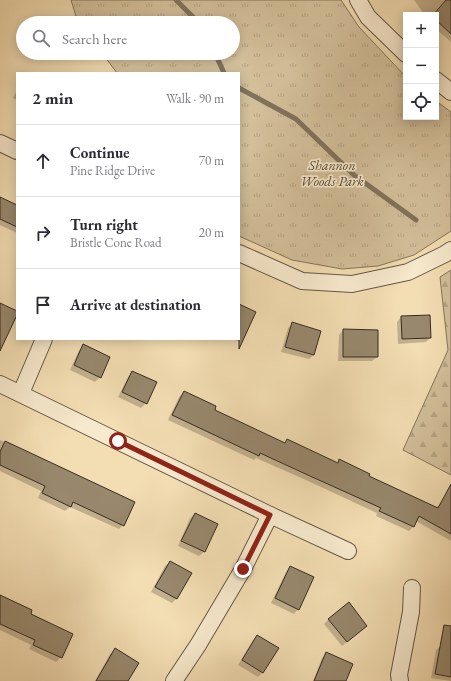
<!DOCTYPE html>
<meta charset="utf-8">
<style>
body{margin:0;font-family:"EB Garamond",serif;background:#f2f2f3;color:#2b2b33}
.controls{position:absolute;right:12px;top:12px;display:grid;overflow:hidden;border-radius:0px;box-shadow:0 2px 10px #0003}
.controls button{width:36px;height:36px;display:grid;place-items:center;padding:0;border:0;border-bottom:1px solid #e1e1e2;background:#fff;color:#2b2b33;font:20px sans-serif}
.stop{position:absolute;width:12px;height:12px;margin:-9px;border:3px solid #8f2418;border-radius:50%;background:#fff}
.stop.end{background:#8f2418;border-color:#fff;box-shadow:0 1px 4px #0008}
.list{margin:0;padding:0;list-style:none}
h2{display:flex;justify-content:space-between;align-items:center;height:52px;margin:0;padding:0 16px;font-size:17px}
h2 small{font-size:13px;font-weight:400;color:#7c7c81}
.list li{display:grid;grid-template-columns:26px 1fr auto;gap:12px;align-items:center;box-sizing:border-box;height:72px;padding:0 16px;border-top:1px solid #e1e1e2}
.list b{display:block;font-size:15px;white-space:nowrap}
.list p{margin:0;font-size:13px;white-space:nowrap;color:#7c7c81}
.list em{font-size:13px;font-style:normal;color:#7c7c81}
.icon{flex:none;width:22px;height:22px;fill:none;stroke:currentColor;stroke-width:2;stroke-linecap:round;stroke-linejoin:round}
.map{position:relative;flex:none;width:451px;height:681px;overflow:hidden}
.search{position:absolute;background:#fff;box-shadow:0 2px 10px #0003;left:16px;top:16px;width:224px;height:44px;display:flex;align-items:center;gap:10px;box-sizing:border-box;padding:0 14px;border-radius:22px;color:#7c7c81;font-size:15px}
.panel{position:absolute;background:#fff;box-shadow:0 2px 10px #0003;left:16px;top:72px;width:224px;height:268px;border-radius:0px}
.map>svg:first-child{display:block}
</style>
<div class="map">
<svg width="451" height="681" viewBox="0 0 451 681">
<defs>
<pattern id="forest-firs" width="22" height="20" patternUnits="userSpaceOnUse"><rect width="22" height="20" fill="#d3bf9a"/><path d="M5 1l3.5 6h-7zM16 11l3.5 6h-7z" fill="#b6a484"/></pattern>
<pattern id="park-tufts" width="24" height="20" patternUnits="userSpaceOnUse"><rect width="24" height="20" fill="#d3bf9a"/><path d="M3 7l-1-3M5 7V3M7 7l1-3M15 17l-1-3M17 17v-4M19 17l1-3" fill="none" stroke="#b6a484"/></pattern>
</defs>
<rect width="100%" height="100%" fill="#f3ddb2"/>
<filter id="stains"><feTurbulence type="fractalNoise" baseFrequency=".005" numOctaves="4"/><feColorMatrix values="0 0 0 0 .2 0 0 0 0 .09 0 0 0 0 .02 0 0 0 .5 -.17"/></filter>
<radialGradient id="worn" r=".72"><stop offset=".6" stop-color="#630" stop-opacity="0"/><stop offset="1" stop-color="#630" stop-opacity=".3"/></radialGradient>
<polygon fill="url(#forest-firs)" stroke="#84765e" points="451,270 451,475 403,450 448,350 440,277"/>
<polygon fill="url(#park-tufts)" stroke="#84765e" points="71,0 341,0 359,27 406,77 406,117 436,117 436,101 451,112 451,231 414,255 378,266 342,269 292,260 239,236 239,73 117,73 102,53 233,53 233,23 78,23"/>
<g fill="#0003">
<polygon points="414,0 451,0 451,42 436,29 436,15 425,15"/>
<polygon points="17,90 17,100 13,98"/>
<polygon points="0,198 17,206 17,233 0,225"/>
<polygon points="239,305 243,337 239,342 233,339 239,339"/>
<polygon points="401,317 430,338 426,342 398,344 397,322"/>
<polygon points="292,324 314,355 309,359 281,352 288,328"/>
<polygon points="343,330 377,357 372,361 338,361 339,335"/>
<polygon points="84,345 100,377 95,382 70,370 79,350"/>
<polygon points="132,372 146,403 141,408 118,397 128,377"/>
<polygon points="184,392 213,410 284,443 287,440 337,464 340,460 368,476 436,508 444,499 451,503 451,541 416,521 413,527 409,531 376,516 377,513 306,480 256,458 254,460 168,420 179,397"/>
<polygon points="0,440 134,502 123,525 119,529 70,507 65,511 38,498 41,491 0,471"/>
<polygon points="195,514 217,524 204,552 199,556 178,546 190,518"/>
<polygon points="170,562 190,573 176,599 172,603 151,592 165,566"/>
<polygon points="290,567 298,609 294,614 271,603 286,572"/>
<polygon points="0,596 29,614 61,657 56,662 29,649 31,645 0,630"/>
<polygon points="329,619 361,630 342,646 324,624"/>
<polygon points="257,636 263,672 258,677 238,665 253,640"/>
<polygon points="451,639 451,681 431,678 436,650 441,645"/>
<polygon points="115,649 127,681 95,681 110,654"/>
<polygon points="326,654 345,681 313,681 322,658"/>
</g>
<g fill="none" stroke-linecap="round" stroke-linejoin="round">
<g stroke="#81725b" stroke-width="5">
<polyline points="176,0 199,23"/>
<polyline points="215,53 224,73"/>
<polyline points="239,88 296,119 354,175 416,220"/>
</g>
</g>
<g fill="#98886d" stroke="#362c23">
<polygon points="446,0 451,0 451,34 436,20 436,15 433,15"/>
<polygon points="0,197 17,205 17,227 0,219"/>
<polygon points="0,303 17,311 17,315 0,351"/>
<polygon points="239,304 256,312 239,349"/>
<polygon points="430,315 431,338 402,339 401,316"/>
<polygon points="292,322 321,331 314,355 285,347"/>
<polygon points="343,329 378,330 378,357 343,357"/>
<polygon points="83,344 110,357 101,378 74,365"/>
<polygon points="132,371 157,382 147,404 122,392"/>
<polygon points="184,391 216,406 215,410 285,443 287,439 338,463 339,459 370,474 369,476 438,508 451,484 451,534 419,516 414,527 379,511 381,508 310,476 260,453 259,456 172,415"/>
<polygon points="5,441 135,502 124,526 73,502 71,507 42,493 45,486 0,465 0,452"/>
<polygon points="195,513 218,524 205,552 181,541"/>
<polygon points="170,561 192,573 177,599 155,587"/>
<polygon points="290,566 314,577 299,610 275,598"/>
<polygon points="0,595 32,610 31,614 73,634 62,658 33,645 35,640 0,624"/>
<polygon points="349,602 367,626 347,642 328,619"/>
<polygon points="444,625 451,626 451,677 435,674"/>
<polygon points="257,635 279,648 263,673 242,660"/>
<polygon points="115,648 139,663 128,681 96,681"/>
<polygon points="326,652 353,664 346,681 314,681"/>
</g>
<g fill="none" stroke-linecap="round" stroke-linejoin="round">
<g stroke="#655847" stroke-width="18">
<g id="street">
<polyline points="358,0 368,17 406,54"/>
<polyline points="436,80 451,92"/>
<polyline points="0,143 17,151"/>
<polyline points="239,253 302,281 352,284 408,272 445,254 451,250"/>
<polyline points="0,384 270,515 348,551"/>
<polyline points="21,393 44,339"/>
<polyline points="174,681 198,645 243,569 270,515"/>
<polyline points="400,681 399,675 411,612 412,588"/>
</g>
</g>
<use href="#street" stroke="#f7e9cd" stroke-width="16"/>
</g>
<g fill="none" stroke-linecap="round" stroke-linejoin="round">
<polyline stroke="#8f2418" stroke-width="5" points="118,441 270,515 243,569"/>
</g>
<g text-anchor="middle" stroke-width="3.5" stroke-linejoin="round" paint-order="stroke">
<g font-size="14" font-style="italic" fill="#55493b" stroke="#f7e9cd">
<text x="332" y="170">Shannon<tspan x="332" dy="16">Woods Park</tspan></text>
</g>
</g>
<rect width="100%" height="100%" filter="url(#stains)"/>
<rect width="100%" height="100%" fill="url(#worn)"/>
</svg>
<div class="controls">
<button>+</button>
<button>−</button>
<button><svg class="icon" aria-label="locate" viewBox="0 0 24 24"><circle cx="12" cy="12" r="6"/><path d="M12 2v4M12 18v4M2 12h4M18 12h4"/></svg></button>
</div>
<div class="stop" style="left:118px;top:441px"></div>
<div class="stop end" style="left:243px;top:569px"></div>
<div class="search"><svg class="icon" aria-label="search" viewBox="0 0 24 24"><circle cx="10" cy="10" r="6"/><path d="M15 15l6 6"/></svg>Search here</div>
<section class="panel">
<h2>2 min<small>Walk · 90 m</small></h2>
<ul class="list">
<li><svg class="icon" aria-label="ahead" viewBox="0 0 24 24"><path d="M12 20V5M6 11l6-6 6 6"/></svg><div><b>Continue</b><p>Pine Ridge Drive</p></div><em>70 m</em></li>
<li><svg class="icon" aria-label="right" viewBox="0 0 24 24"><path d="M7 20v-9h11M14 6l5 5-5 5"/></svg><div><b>Turn right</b><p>Bristle Cone Road</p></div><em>20 m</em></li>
<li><svg class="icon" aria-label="arrive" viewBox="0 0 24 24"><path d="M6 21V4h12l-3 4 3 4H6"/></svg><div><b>Arrive at destination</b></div></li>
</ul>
</section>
</div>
